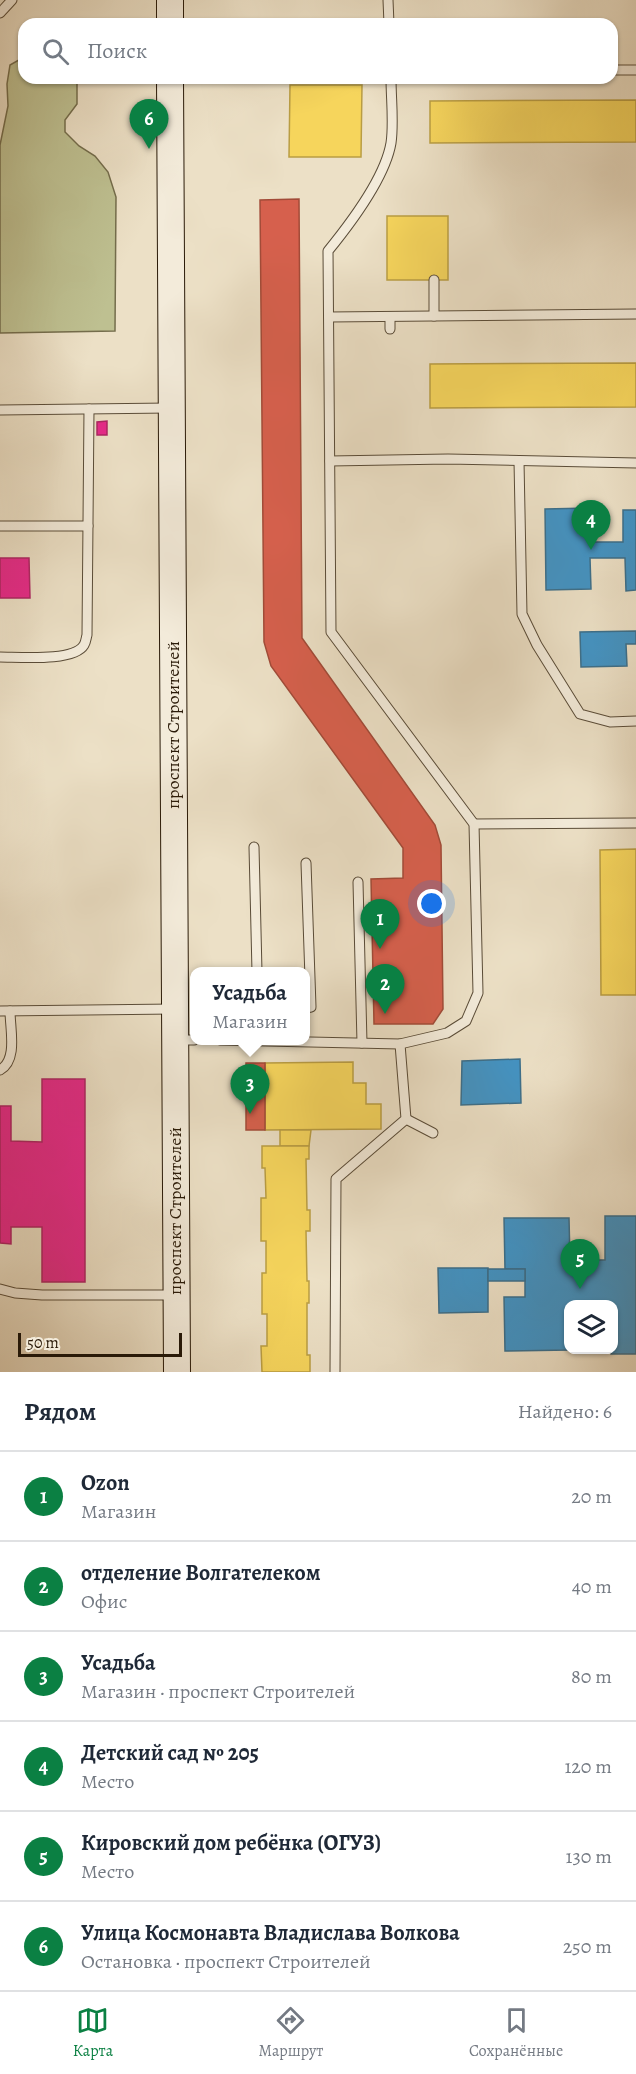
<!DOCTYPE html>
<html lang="ru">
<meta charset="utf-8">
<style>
body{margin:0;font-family:Alegreya,serif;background:#f2f2f3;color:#1f2937}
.controls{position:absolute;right:18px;bottom:18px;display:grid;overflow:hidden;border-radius:12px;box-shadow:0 2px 4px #0004}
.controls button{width:54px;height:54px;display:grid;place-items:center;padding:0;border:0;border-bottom:2px solid #e0e1e3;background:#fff;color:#1f2937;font:30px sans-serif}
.scale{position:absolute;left:18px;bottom:15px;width:164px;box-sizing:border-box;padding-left:6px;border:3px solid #2a1a08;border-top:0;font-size:16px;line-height:21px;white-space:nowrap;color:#2a1a08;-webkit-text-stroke:4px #f3ebda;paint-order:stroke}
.you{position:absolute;left:432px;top:904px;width:21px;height:21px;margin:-15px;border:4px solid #fff;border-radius:50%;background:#1a73e8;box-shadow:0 0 0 9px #1a73e833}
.badge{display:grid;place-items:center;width:39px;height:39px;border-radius:50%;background:#0b8043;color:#fff;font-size:20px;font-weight:700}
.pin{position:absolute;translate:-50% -50px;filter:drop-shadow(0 2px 3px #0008)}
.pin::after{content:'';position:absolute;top:32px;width:21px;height:18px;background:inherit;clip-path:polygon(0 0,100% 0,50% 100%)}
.popup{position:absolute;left:190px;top:967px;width:120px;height:78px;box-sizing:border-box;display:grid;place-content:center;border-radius:12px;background:#fff;filter:drop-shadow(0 2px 4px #0005);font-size:20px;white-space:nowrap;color:#747a83}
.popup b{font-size:22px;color:#1f2937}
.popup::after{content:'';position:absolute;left:50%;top:100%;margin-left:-12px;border:12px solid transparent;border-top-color:#fff}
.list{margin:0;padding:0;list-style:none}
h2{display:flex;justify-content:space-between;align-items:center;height:78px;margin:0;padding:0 24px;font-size:26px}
h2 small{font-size:20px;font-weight:400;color:#747a83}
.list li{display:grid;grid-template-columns:39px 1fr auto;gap:18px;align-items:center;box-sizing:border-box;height:90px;padding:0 24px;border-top:2px solid #e0e1e3}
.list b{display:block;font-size:22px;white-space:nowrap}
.list p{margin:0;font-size:20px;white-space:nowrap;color:#747a83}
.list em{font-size:20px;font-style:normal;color:#747a83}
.icon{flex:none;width:33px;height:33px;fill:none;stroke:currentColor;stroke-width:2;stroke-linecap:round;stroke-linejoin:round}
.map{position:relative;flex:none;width:636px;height:1372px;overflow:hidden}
.search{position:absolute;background:#fff;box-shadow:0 2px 4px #0004;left:18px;right:18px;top:18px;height:66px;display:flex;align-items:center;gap:15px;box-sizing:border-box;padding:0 21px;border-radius:18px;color:#747a83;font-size:22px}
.sheet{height:618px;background:#fff}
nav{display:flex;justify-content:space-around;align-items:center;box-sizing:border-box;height:84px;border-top:2px solid #e0e1e3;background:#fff;font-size:16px;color:#747a83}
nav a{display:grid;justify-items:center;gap:3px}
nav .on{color:#0b8043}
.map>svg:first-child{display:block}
</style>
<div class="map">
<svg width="636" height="1372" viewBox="0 0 636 1372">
<rect width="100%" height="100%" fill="#ece0c6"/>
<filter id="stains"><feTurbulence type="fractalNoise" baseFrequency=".00333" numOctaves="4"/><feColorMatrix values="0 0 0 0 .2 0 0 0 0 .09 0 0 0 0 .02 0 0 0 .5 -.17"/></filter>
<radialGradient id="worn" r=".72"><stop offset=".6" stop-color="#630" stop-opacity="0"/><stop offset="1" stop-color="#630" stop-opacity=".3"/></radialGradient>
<polygon fill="#bec091" stroke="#746d4c" stroke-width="1.5" points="24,57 24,78 73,78 77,83 77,104 65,120 65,132 79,146 95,156 108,172 116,197 115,331 0,333 0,145 8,106 7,84 10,65"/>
<g fill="#f6d55c" stroke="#b99d43" stroke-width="1.5">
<polygon points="290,85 362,85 361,157 289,157"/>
<polygon points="636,100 636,142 430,143 430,101"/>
<rect x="387" y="216" width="61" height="64"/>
<polygon points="636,363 636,407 430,408 430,364"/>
<polygon points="636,849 636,995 601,995 600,850"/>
<polygon points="353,1062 353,1083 366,1083 366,1104 381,1104 381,1129 265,1130 265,1063"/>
<polygon points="280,1130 311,1130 309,1146 280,1146"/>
<polygon points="262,1146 309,1146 309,1159 306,1159 307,1210 310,1210 310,1231 306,1231 307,1281 309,1281 309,1303 307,1303 307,1355 310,1355 310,1372 262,1372 261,1346 267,1346 267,1314 262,1314 262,1273 266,1273 266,1241 261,1241 261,1198 266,1198 265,1168 262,1168"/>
</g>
<g fill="#d6604d" stroke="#a24b38" stroke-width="1.5">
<polygon points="299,199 302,638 435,825 441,845 443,1009 433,1024 374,1024 371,879 403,878 403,848 271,666 264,642 260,200"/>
<rect x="246" y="1063" width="19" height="67"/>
</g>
<g fill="#4393c3" stroke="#3c6f8b" stroke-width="1.5">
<polygon points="590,508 591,542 623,542 623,510 636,510 636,590 626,591 625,558 590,558 591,589 546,590 545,509"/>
<polygon points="636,631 636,644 626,644 627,666 581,667 580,632"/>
<polygon points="520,1059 521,1103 461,1105 462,1061"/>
<polygon points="605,1216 636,1216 636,1354 611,1354 611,1350 614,1350 614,1304 568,1304 568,1350 570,1350 505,1351 504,1297 525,1297 525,1269 505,1269 504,1218 569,1218 570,1260 605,1260"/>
<polygon points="438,1268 488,1268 488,1312 439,1313"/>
<rect x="488" y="1269" width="37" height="12"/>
</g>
<g fill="#e7298a" stroke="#ae2463" stroke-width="1.5">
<polygon points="107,421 107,435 97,435 97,422"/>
<polygon points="0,558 29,558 30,598 0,598"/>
<polygon points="42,1079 85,1079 85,1282 42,1282 42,1227 11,1227 11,1244 0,1243 0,1106 11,1106 11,1141 42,1142"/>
</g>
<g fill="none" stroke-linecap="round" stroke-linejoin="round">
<g stroke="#5a4c38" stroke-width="11">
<g id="lane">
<polyline points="388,0 389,24"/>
<polyline points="0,13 12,0"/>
<polyline points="612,70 636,70"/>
<polyline points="434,280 434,316"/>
<polyline points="329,317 636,314"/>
<polyline points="390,317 390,329"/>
<polyline points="0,410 169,408"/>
<polyline points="330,461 448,459 636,463"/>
<polyline points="519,461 522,614 537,645 580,714 610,722 636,721"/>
<polyline points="0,526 88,526"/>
<path d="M 0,657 C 19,657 74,662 84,645 C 86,642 86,638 87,635 L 89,409"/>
<polyline points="474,824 636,823"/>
<polyline points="254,847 257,972"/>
<polyline points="358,882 362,1043"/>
<polyline points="306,1008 311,1007 306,863"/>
<polyline points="0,1011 174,1009"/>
<polyline points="176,1040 194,1040"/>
<path d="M 220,1040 L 400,1044 L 447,1033 L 466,1021 L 478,993 L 474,824 L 331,632 L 328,251 C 350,224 385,178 391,143 C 394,123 391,99 391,78"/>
<path d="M 0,1070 C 18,1060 10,1029 10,1011"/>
<polyline points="406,1119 433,1133"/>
<polyline points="0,1289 15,1293 42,1295 174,1295"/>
<polyline points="335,1372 336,1179 406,1119 400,1044"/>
</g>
</g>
<g stroke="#2a1a08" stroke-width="28">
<g id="secondary">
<polyline points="170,0 170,24"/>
<polyline points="170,78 177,1372"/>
</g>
</g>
<use href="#lane" stroke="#f3ebda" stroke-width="9"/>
<use href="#secondary" stroke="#f3ebda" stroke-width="26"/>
</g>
<g text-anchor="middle" stroke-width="6" stroke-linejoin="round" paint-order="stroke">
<g font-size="18" fill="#2a1a08" stroke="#f3ebda">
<text transform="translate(173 725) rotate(-90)" y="6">проспект Строителей</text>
<text transform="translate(175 1211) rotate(-90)" y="6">проспект Строителей</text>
</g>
</g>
<rect width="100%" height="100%" filter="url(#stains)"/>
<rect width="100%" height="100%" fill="url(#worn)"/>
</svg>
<div class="controls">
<button><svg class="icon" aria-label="layers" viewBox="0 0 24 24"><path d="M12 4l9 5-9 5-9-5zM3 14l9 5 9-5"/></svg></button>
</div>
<div class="scale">50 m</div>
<div class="you"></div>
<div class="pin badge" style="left:380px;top:949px">1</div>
<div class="pin badge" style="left:385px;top:1014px">2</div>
<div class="pin badge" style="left:250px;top:1114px">3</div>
<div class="popup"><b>Усадьба</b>Магазин</div>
<div class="pin badge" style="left:591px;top:550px">4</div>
<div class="pin badge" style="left:580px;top:1289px">5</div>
<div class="pin badge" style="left:149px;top:149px">6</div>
<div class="search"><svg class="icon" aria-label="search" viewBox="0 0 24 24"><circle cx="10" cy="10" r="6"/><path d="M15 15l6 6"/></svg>Поиск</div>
</div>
<section class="sheet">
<h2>Рядом<small>Найдено: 6</small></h2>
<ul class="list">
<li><span class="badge">1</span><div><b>Ozon</b><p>Магазин</p></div><em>20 m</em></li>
<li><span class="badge">2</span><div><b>отделение Волгателеком</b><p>Офис</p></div><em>40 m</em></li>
<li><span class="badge">3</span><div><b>Усадьба</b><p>Магазин · проспект Строителей</p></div><em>80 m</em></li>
<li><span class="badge">4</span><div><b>Детский сад № 205</b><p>Место</p></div><em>120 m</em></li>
<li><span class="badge">5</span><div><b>Кировский дом ребёнка (ОГУЗ)</b><p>Место</p></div><em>130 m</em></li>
<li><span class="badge">6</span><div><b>Улица Космонавта Владислава Волкова</b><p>Остановка · проспект Строителей</p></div><em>250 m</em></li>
</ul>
</section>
<nav>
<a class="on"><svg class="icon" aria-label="map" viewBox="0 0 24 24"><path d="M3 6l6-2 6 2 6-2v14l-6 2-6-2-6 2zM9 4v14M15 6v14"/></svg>Карта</a>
<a><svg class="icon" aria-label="directions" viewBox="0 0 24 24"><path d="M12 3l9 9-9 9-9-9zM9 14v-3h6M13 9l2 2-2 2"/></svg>Маршрут</a>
<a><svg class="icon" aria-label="saved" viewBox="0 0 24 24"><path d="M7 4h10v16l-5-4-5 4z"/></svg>Сохранённые</a>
</nav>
